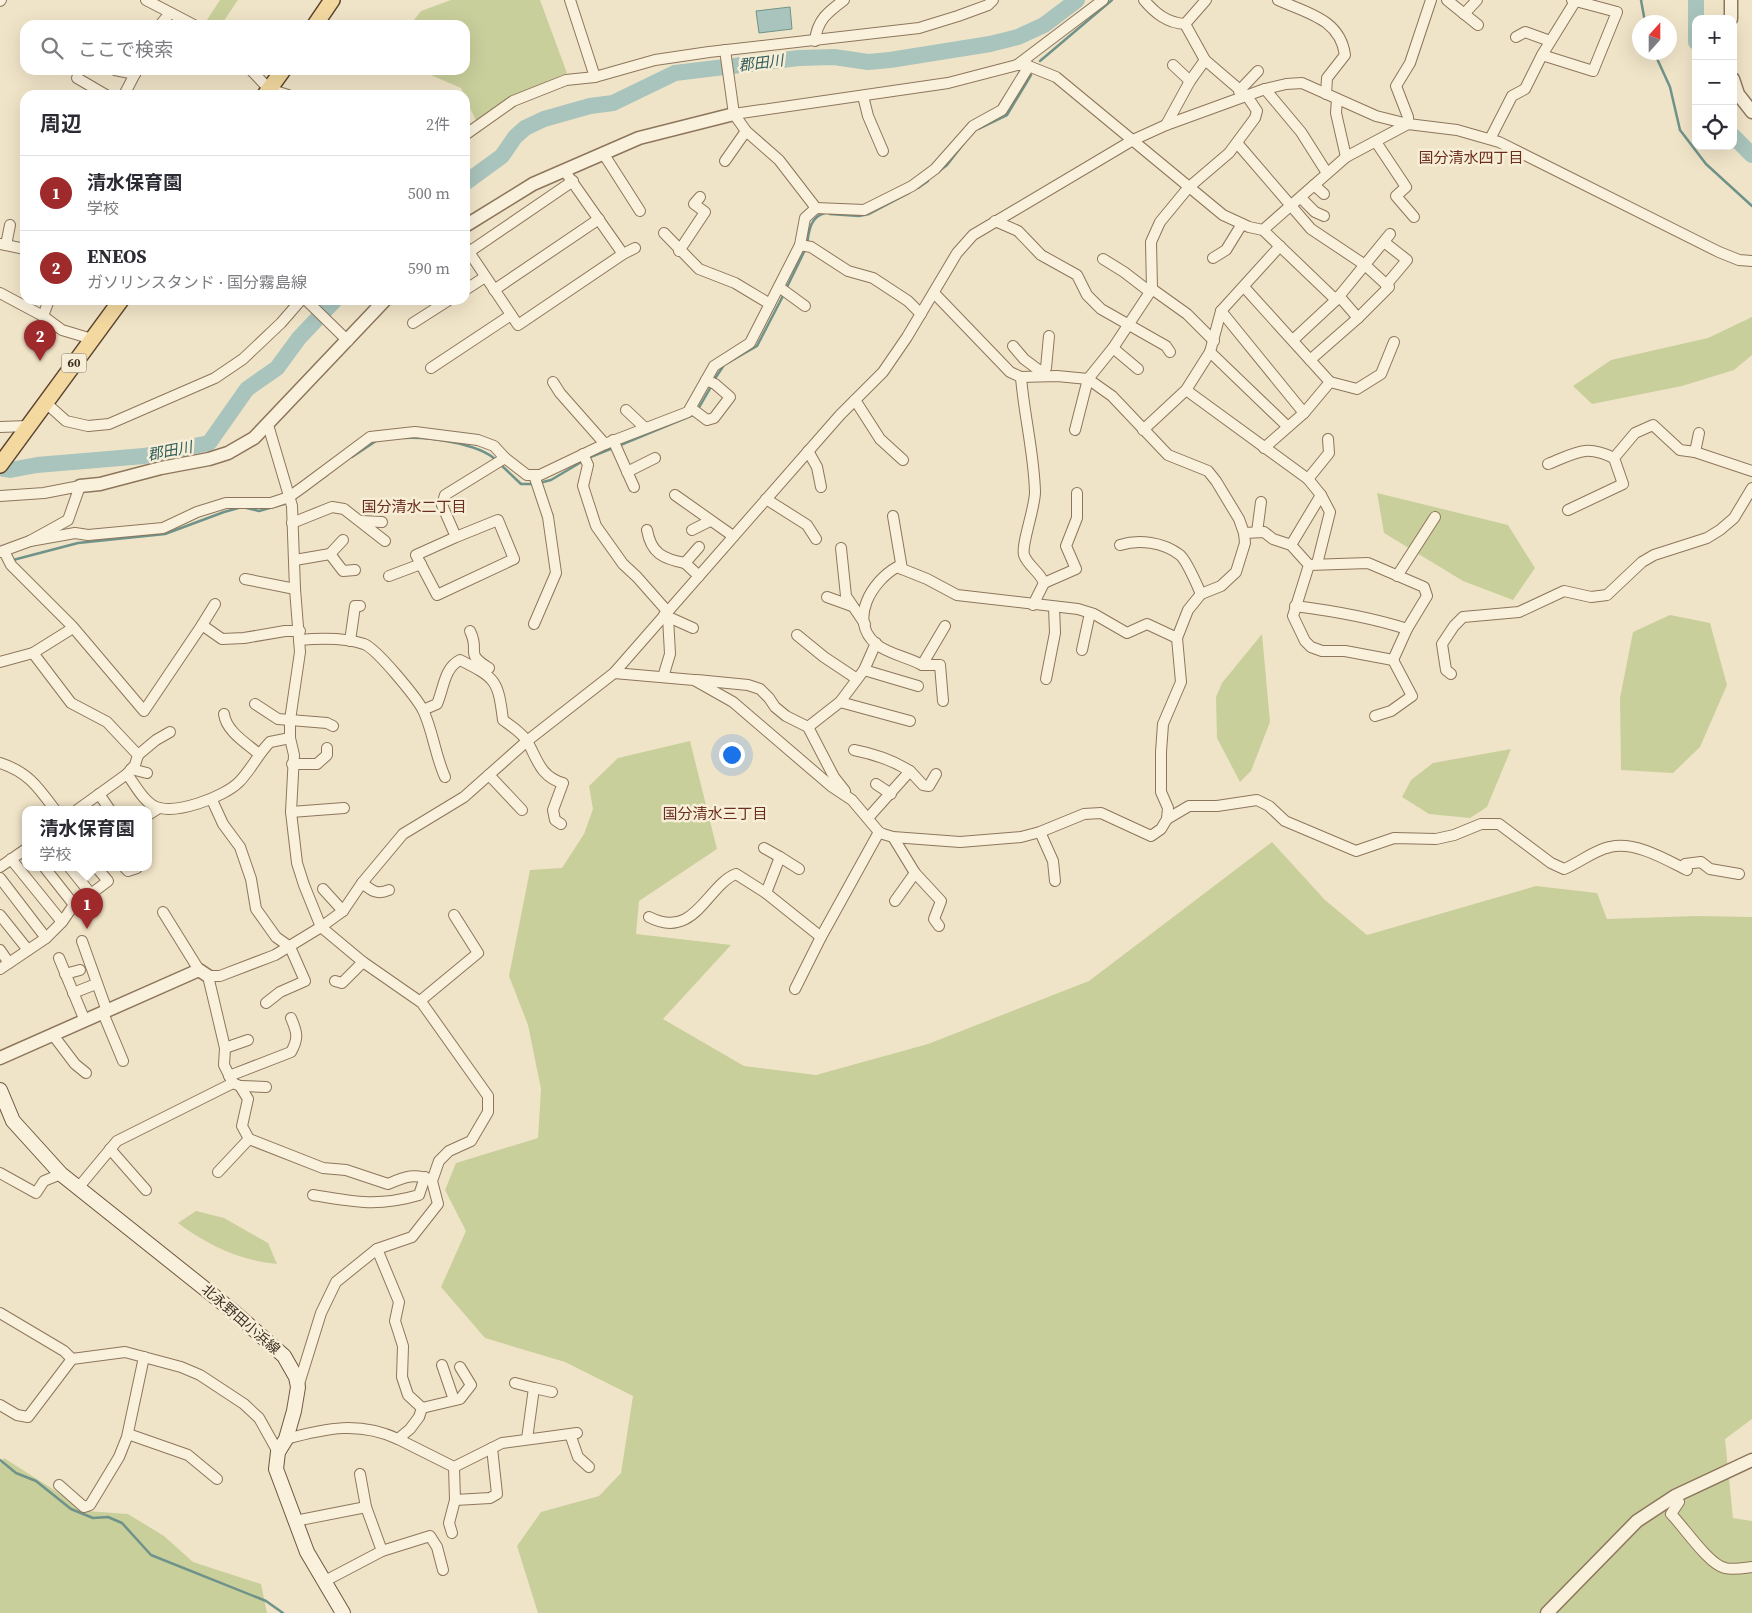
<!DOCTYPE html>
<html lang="ja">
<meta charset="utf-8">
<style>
body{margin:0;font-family:"Source Serif 4","Noto Sans JP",serif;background:#f7f7f7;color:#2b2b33}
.controls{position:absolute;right:15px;top:15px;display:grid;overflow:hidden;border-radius:10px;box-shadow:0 5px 20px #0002}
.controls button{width:45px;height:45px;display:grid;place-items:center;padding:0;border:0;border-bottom:1px solid #e1e1e2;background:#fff;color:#2b2b33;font:25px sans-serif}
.compass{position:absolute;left:1632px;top:15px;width:45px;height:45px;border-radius:50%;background:#fff;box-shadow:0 5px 20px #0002;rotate:21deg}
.you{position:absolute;left:731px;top:754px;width:18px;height:18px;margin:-12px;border:4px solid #fff;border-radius:50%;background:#1a73e8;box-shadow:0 0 0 8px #1a73e833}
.badge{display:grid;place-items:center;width:32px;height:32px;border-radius:50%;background:#9e2a2b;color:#fff;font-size:16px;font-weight:700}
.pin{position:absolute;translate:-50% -41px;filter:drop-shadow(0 1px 2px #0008)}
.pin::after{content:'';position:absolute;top:26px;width:18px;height:15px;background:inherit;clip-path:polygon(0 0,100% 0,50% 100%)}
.popup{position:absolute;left:22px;top:806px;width:130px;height:65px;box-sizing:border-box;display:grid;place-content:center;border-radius:10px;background:#fff;filter:drop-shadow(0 1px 4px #0005);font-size:16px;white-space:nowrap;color:#7c7c81}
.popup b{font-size:19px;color:#2b2b33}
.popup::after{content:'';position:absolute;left:50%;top:100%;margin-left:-10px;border:10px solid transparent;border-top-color:#fff}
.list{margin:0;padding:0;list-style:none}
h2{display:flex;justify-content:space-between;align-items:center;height:65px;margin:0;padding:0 20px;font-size:21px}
h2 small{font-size:16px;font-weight:400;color:#7c7c81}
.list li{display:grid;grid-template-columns:32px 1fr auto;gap:15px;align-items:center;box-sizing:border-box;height:75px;padding:0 20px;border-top:1px solid #e1e1e2}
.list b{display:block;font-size:19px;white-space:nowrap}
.list p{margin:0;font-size:16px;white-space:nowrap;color:#7c7c81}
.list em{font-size:16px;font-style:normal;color:#7c7c81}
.icon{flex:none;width:28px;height:28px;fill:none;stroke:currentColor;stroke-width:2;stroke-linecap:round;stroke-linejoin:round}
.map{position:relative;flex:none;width:1752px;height:1613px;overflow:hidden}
.search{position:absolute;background:#fff;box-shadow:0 5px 20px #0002;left:20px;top:20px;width:450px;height:55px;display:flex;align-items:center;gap:12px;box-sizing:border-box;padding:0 18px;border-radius:15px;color:#7c7c81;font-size:19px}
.panel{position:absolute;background:#fff;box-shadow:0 5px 20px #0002;left:20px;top:90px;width:450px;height:215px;border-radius:15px}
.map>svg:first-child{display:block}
</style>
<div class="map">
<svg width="1752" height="1613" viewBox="0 0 1752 1613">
<rect width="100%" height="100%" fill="#f0e4c8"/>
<g fill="#c9cf9b">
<polygon points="220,0 238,0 221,25 208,25 205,23"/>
<polygon points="451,0 540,0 567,73 510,97 476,121 461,88 419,70 465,70 465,25 410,25 421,11"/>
<polygon points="1752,317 1752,355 1734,370 1682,386 1592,404 1573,386 1611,360 1708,338"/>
<polygon points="1377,493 1508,525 1535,568 1513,600 1463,581 1384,533"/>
<polygon points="1670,615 1710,623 1727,685 1700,747 1673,773 1621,770 1620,698 1633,632"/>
<polygon points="1262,634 1270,722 1251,771 1240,782 1217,738 1216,697 1222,683"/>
<polygon points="690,741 717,849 639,901 636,934 731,945 663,1019 744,1066 816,1075 928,1044 1089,981 1272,842 1325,900 1367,935 1536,886 1597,893 1607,919 1696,916 1752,917 1752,1419 1725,1439 1733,1518 1752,1521 1752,1613 538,1613 517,1546 541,1512 599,1496 621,1473 633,1396 565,1362 485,1338 441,1287 466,1231 445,1190 456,1163 538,1138 541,1089 528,1025 509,976 530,870 562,868 584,834 593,809 589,786 618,758"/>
<polygon points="1511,749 1487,807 1470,818 1429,814 1402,797 1411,780 1433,763"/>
<path d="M 196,1211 L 224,1218 L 268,1243 L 277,1264 C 241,1261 207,1245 178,1223 Z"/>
<polygon points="4,1458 87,1511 128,1514 164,1536 193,1562 261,1584 267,1613 0,1613 0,1463"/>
</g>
<polygon fill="#a9c4bc" stroke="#6f938a" points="790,7 792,29 759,33 756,11"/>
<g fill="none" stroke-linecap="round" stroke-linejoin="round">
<g stroke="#6f938a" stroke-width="2.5">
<polyline points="1641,0 1645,22"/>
<polyline points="1654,52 1670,87 1680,130 1706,164 1752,206"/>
<polyline points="1040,61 1112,0"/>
<polyline points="978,129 1007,115 1031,75"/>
<polyline points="938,172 947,165 964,143"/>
<polyline points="918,188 928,181"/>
<polyline points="830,214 859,216 869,214 909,193"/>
<path d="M 807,244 C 809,231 810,217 825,213"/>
<polyline points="786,289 805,250"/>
<polyline points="714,380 724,365 757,346 784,294"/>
<polyline points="697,411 712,385"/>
<path d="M 404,438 C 429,437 478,443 496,460"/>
<polyline points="618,446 693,415"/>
<polyline points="352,457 376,441"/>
<polyline points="588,458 613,448"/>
<polyline points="500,464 521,484 534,484"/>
<polyline points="539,483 551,480 583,461"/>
<polyline points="293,499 327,475"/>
<polyline points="13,560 78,543 165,534 224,512 242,507 259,511 284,504"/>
<polyline points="0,1460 16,1473 36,1481 71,1509 93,1518 108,1517 122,1523 151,1555 266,1601 283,1613"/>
</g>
<g stroke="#a9c4bc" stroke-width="16">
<polyline points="1696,42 1696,0"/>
<polyline points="1733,136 1752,155"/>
<polyline points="465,183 502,156 515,137 525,128 544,119 590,106 613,103 675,73 799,58 834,57 868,62 890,60 990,44 1018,37 1044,25 1077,0"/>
<polyline points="0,468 10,470 37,465 144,456 209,443 247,389 277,368 299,338 335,300"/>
</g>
<g stroke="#8d765c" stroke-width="12">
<g id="minor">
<polyline points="146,0 194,25"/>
<polyline points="570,0 595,77"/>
<path d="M 1144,0 C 1155,13 1167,23 1185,24 L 1206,0"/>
<path d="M 1278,0 C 1307,13 1340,19 1345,55 L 1327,78 L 1326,94"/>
<polyline points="1447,0 1478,25"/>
<polyline points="0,1 1,0"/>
<polyline points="1464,14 1477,0"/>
<polyline points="160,25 170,13"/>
<polyline points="1516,37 1525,32 1550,41"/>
<path d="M 815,41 C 817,20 828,12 844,0"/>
<polyline points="725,50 734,114 746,131 779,160 816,208 805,218 800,245 811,247 848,271 873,278 908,301 921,314"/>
<polyline points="1542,55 1593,71 1617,12 1572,0"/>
<polyline points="1017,65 1103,0"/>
<polyline points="1173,65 1190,81"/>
<polyline points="115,70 135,74"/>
<polyline points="251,70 269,89 288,95"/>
<polyline points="77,78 106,95"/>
<polyline points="1265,89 1301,132 1327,173"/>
<polyline points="1239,91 1258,71"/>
<polyline points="124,95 137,70"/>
<polyline points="863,96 868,116 883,151"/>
<polyline points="1337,99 1336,113 1346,157"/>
<polyline points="734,114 948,83 1017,65 1026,65 1056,77 1223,215 1249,227 1263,230 1346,157 1408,124"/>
<polyline points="1408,124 1408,117 1396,86 1410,63 1431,0"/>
<polyline points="1166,125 1190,81 1205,60 1185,24"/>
<polyline points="465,135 513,101 566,80 595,77 655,60 709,52 919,28 958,16 988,5 993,0"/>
<polyline points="1490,139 1512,96 1525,89 1542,55 1576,0"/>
<polyline points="1376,142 1406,187 1396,196 1414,217"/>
<polyline points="1237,143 1311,229 1365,265 1389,287 1358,318 1310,360"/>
<polyline points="603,153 640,211"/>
<polyline points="725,161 746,131"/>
<polyline points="1314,185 1324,194"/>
<polyline points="1301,198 1315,212 1324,216"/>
<polyline points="816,208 864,210 912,186 935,169 973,126 1002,110 1029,66"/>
<polyline points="995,221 1018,231 1041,255 1077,275 1087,295 1101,309 1166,346 1170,352"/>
<polyline points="1263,230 1336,300 1293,340"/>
<polyline points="664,233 699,269 735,283 770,304"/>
<polyline points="1384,242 1407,260 1386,285"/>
<polyline points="0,244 25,249"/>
<polyline points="6,245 10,225"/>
<polyline points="465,246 518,325 623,254 564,170"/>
<polyline points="679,251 705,212 694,204 700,197"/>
<polyline points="469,252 573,181"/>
<polyline points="623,254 635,248"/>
<polyline points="1213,258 1226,250 1242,224"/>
<polyline points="1103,259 1124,272 1150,292"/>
<polyline points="779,287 805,306"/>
<polyline points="1244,287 1330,382 1304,413 1264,448"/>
<polyline points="1152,289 1187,314 1214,341"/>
<polyline points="465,290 485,277"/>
<polyline points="494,290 599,219"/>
<polyline points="0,293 43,316 62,330 92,339"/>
<polyline points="1339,296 1358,318"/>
<polyline points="306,300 348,341"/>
<polyline points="1336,300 1390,234"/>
<polyline points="1221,311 1304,413"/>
<polyline points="43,316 49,300"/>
<polyline points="413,323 449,300"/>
<polyline points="1013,346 1024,359 1040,371 1041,376"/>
<polyline points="1113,348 1138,369"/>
<polyline points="1210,352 1287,426"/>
<polyline points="431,368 511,315"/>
<polyline points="1040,371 1046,368 1049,336"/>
<path d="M 1021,377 C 1024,415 1034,453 1035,492 C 1035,508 1021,545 1024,555 C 1028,566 1040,572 1044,583 L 1033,605"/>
<polyline points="553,382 560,393 605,444"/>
<polyline points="1330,382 1357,389 1381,374 1394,342"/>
<polyline points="1186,390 1308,479 1321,495 1330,512 1317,564"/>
<polyline points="855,400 880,439 903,460"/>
<polyline points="46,403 66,421 88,426 109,424 215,378 243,359 281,323 301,300"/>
<polyline points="691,408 707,420 714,418 730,397 715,384 706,380"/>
<polyline points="626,410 644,427"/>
<polyline points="268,425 292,506 295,589 300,652 290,720 290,738 294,755 291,812 297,863 304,885 321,927 363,962 422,1003 488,1096 488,1112 471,1141 449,1151 439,1161 432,1181 438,1204 412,1237 377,1249 336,1282 321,1313 298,1387"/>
<polyline points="0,427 28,426"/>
<polyline points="1075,430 1088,379 1113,348 1152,289 1151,242 1160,222 1188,188 1229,153 1255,118 1257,111 1247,96 1205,60"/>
<polyline points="1143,430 1186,390 1210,352 1221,311 1280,246"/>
<polyline points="613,440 634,487"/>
<polyline points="808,451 817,467 821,487"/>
<polyline points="1695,452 1699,433"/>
<polyline points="583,454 588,465 583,486 596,526 623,564 637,577 667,611"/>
<path d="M 1548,464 C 1576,453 1585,444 1614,458"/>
<polyline points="627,472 655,458"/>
<polyline points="534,475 548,517 556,573 534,624"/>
<polyline points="1308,479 1329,453 1328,439"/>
<polyline points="675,495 733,536"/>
<polyline points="0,496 44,493 80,486 68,520 30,541 0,552"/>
<polyline points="766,499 807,525 816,539"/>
<polyline points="1568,510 1623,484 1614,458 1635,433 1653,425 1680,450 1695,452 1752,471"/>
<polyline points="893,516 902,569"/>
<polyline points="361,521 382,522"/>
<polyline points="292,523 332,507 344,509 385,541"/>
<path d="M 647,530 C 651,553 663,559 685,563"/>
<polyline points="692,530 710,521"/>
<polyline points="1257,532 1261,502"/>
<polyline points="1244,533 1264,532 1273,539 1291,545 1309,565 1368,563 1424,587 1427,596 1407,629 1393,660 1345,651 1322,651 1311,647 1305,641 1293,616 1309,565"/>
<polyline points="456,537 416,555 437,595 514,559 498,520 456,537 442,505 445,495 505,458 527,475 540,475 605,444 688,412 714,366 750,343 800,245"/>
<polyline points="30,541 75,533 88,535 163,528 197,512 226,503 271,503 289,497 303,487 370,437 415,432 478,440 494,446 505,458"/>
<path d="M 1120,545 C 1139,539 1163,542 1180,555 C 1187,561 1197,585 1201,594"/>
<polyline points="1291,545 1321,495"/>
<polyline points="841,548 846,596 865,624"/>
<polyline points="4,551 11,565 72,626 144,711 202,625 222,639 244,638 285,631 300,631"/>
<polyline points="330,554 343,540"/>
<polyline points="295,560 330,554 343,571 355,570"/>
<polyline points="389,576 421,564"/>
<polyline points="699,576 685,563 699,547"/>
<polyline points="1397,576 1435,517"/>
<polyline points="245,579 295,589"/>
<polyline points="1044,583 1076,569 1066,546 1077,518 1077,493"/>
<polyline points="827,597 852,606"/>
<path d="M 1295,606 C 1334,611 1370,617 1407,629"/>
<polyline points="664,615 693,628"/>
<polyline points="202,625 215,604"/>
<path d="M 945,626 L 922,665 C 908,657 888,654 876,644 C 848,620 872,581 897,567 L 927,579 L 957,595 L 1078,609 L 1094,614 L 1127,633 L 1147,624 L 1177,638"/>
<path d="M 470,631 C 481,653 463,652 489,668"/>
<polyline points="797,635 824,657 857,679"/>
<path d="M 299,640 C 320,638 344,637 364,644 C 377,649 416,697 423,710 C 433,731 435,755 445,777"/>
<polyline points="350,641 355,606 360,606"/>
<polyline points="1082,650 1090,613"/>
<polyline points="33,653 71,703 107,722 138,755 135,765 127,774"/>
<polyline points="0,662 33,653 73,628"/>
<polyline points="922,665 940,665 943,701"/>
<polyline points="864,670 918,686"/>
<polyline points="614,673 694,680 733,702 831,786 852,800 879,832 883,834 893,837 960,842 1021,837 1040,832 1084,814 1101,813 1151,836 1161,829 1167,819 1168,808 1161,792 1161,752 1163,724 1181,682 1177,638 1188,610 1201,594 1221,586 1236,572 1245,543 1244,533 1239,519 1216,481 1208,471 1168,455 1112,396 1088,379 1057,376 1021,377 1010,372 934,293"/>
<polyline points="1451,674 1446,670 1442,644 1454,626 1463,617 1519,612 1564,591 1591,597 1607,595 1642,562 1654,555 1707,538 1720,530 1734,518 1752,488"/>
<polyline points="663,677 670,654 668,617"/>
<polyline points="1046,679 1055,633 1054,607"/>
<polyline points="697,680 748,685 760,689 769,698 775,707 786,716 808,727 834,777 845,791"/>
<polyline points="840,702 910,721"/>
<polyline points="255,704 278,719 327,723 333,726"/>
<path d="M 423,710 L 437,704 C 444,688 444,668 460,660 C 496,678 498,680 503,720 C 511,726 521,732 527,741 C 537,758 540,777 563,783 L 553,810 L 555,820 L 561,824"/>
<path d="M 224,714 C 226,731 246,743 259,754"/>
<polyline points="1375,716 1391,711 1412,696 1393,660"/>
<polyline points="808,727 840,702 864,670 876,643"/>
<path d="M 854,750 C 875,754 892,760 910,771 L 868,818"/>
<polyline points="138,755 156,740 170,732"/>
<path d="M 0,763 C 28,772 38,787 55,810"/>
<polyline points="292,764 317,764 327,755 327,748"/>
<polyline points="131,769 147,773"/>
<polyline points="910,771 923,785 929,786 936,774"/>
<polyline points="489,775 522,810"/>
<polyline points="876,784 891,794"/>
<polyline points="99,794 110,810"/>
<polyline points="212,800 223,824 240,847 251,879 256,909 276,937 290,947 305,981 280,992 266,1003"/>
<path d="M 77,810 L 127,774 C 134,783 143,801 154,806 C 174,816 224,797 239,782 C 251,770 258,754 270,742 L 290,738"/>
<polyline points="291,812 344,808"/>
<polyline points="148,815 159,808"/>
<path d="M 1167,819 L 1189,806 L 1217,806 L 1257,800 L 1269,806 L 1285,821 L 1356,851 L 1394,838 L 1436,839 L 1454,835 L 1481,824 L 1499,824 L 1551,863 L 1564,869 C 1579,863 1594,850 1610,847 C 1635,841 1665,859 1687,870 L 1685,864 L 1701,862 L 1710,869 L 1739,874"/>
<polyline points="1040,832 1053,861 1055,881"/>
<polyline points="893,837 915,873 941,901 934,919 939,926"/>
<polyline points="764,848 780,857"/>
<polyline points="11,859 62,922 46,938"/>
<polyline points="0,867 26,849"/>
<polyline points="45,868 75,906"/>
<polyline points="70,868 91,894"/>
<polyline points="125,868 128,871 137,868"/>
<polyline points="0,878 46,938 0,969"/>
<path d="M 362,883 C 372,891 377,895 389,890"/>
<polyline points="323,889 343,911"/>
<polyline points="766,893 780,857 799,869"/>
<polyline points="895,901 915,873"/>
<polyline points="163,912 199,970"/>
<polyline points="0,915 28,950"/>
<path d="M 649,917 C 695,941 707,885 736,874 L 766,893 L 821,937"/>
<polyline points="62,922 71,909 108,881 97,868"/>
<polyline points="82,941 107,1011"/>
<polyline points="0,950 9,963"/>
<polyline points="59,958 85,1021"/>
<polyline points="65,974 80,970"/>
<polyline points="335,981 342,983 363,962"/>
<polyline points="795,989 821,937 879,832"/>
<polyline points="73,993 96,984"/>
<polyline points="420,1001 478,953 454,915"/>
<polyline points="103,1013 123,1061"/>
<polyline points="53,1035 75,1064 86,1073"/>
<polyline points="225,1048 248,1040"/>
<path d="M 229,1076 L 291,1052 C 299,1038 297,1032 291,1018"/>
<path d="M 233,1083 L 240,1086 L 248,1099 L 242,1126 L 249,1139 L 323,1168 L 346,1170 L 388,1184 C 404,1177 416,1172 432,1181"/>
<polyline points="240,1086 266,1087"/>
<polyline points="110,1149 146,1190"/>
<polyline points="218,1172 249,1139"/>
<polyline points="0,1173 36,1193 44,1181 61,1174"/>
<polyline points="78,1188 117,1141 233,1083 224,1065 225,1048 208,976 220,976 275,955 321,927 343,911 362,883 403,834 464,797 527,741 614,673 840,415 883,372 907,337 957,253 973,235 1133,140 1166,125 1265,89 1286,84 1302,83 1376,116 1408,124 1457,130 1499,142 1719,252 1739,260 1752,261"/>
<path d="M 313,1195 C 354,1202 378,1207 419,1195 L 425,1177"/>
<polyline points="0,1313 64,1351 72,1359"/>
<polyline points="442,1365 454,1400"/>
<polyline points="515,1383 534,1388 527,1439"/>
<polyline points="534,1388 552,1392"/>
<polyline points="0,1405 17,1415 28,1417 72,1359 125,1352 181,1367 200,1375 244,1404 259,1418 278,1452"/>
<polyline points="422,1408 460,1399 471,1385 460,1367"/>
<polyline points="128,1434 188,1455 217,1479"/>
<polyline points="570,1434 578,1457 589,1467"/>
<path d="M 286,1439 C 327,1428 359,1421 398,1439 L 410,1429 L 419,1417 L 422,1408 L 408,1395 L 402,1377 L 403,1346 L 395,1321 L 399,1302 L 377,1249"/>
<polyline points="398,1439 454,1467 502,1443 577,1433"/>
<polyline points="454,1467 455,1500 490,1498 497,1494 492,1448"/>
<polyline points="59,1485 84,1507 90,1505 119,1457 127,1437 144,1357"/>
<path d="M 1675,1496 L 1679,1502 L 1671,1514 C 1684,1527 1709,1565 1725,1568 C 1733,1570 1744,1568 1752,1567"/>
<polyline points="295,1521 366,1507 360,1474"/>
<polyline points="452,1533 449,1523 455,1500"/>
<polyline points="382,1551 430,1536 437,1547 443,1570"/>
<polyline points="325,1581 382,1551 366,1507"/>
</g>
</g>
<g stroke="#8d765c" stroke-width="15">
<g id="tertiary">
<polyline points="1731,19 1731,0"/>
<polyline points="1733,79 1738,94 1752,112"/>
<polyline points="465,226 533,184 639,138 734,114"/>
<polyline points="80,486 100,484 161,468 209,459 228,453 254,438 385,300"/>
<polyline points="0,1058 199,970 208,976"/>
<polyline points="1547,1613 1637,1521 1675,1496 1752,1460"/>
</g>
</g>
<g stroke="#6f573f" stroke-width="16">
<polyline id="secondary" points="0,1090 13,1121 61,1174 234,1312 284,1356 296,1377 298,1387 294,1411 286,1439 278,1452 276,1469 307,1552 343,1613"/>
</g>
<g stroke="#5b4430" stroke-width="18">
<g id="primary">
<polyline points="315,25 332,0"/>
<polyline points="265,95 283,70"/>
<polyline points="0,465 121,300"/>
</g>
</g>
<use href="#minor" stroke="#faf1dc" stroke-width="10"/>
<use href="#tertiary" stroke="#faf1dc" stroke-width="12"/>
<use href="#secondary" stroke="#faf1dc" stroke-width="14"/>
<use href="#primary" stroke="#f3d9a0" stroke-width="15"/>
</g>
<g text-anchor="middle" stroke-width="5" stroke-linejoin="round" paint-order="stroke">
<rect fill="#f7eed8" stroke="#756857" stroke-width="1" x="61.5" y="353.5" width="25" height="19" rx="4"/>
<g font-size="12" font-weight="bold" fill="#3d2e20">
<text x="74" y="367">60</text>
</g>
<g font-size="14" fill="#3d2e20" stroke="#f7eed8">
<text transform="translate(241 1319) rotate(41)" y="5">北永野田小浜線</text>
</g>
<g font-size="15" font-style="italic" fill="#2f5d5a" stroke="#f7eed8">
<text transform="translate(761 63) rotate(-7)" y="5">郡田川</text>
<text transform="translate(170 451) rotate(-11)" y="5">郡田川</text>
</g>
<g font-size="15" fill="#6b2e1e" stroke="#f7eed8">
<text x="1471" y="163">国分清水四丁目</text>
<text x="414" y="512">国分清水二丁目</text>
<text x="715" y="819">国分清水三丁目</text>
</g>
</g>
</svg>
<div class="controls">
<button>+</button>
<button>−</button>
<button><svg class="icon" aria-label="locate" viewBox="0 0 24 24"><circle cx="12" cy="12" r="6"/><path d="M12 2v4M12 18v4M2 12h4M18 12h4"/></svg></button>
</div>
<svg class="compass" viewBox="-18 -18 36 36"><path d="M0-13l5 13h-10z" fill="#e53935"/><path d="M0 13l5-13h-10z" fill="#7c7c81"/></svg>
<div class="you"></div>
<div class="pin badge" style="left:87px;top:929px">1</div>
<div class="popup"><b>清水保育園</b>学校</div>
<div class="pin badge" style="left:40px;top:361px">2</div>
<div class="search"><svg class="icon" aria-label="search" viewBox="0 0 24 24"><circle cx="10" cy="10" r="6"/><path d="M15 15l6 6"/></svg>ここで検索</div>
<section class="panel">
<h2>周辺<small>2件</small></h2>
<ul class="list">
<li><span class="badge">1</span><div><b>清水保育園</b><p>学校</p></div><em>500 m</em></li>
<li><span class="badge">2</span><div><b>ENEOS</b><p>ガソリンスタンド · 国分霧島線</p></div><em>590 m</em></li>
</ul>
</section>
</div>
